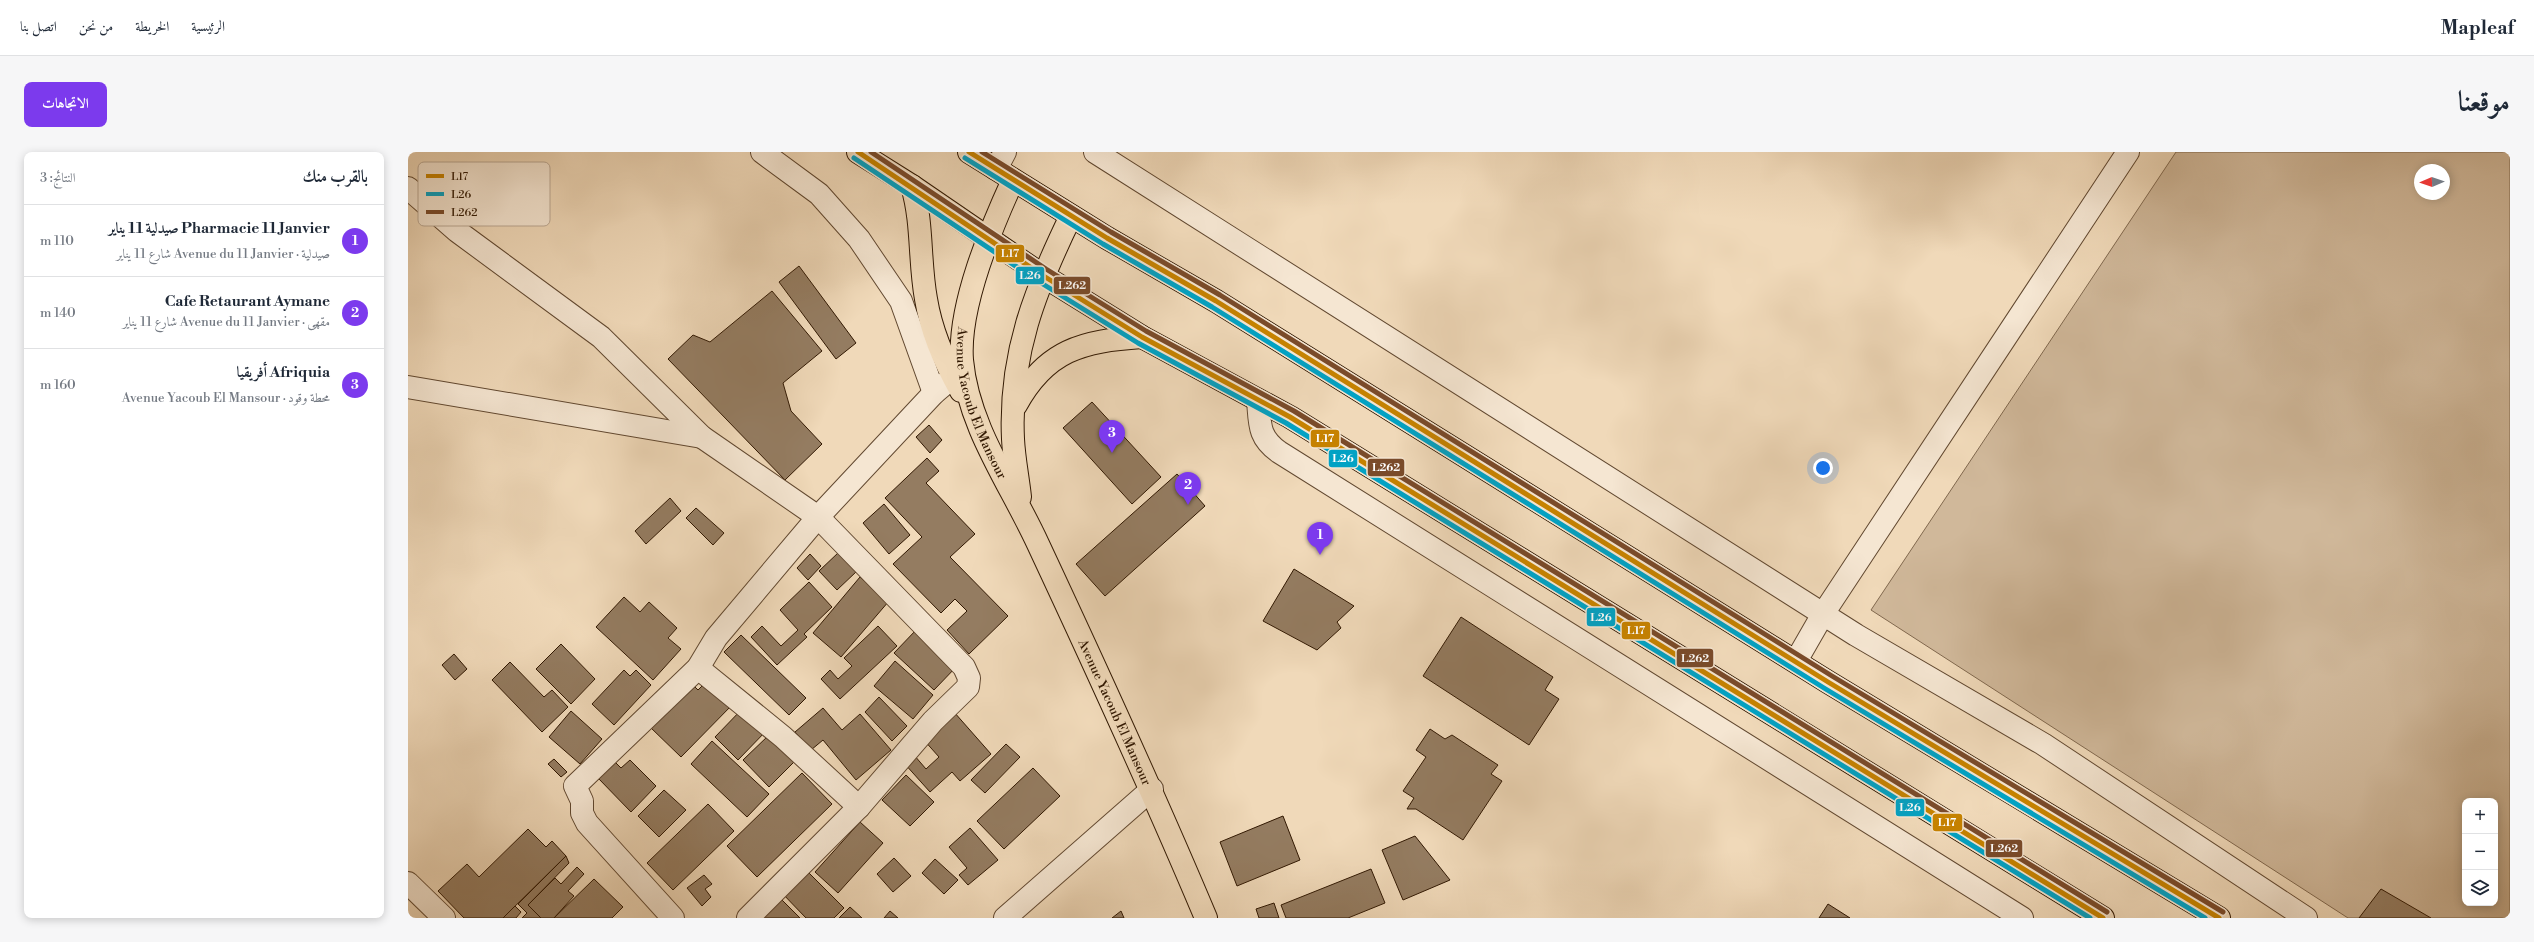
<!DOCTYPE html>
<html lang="ar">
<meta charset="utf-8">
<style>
body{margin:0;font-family:"Libre Bodoni",Amiri,serif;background:#f6f6f7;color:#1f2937;direction:rtl}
.controls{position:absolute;right:12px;bottom:12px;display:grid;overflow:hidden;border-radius:8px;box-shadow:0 2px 10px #0003}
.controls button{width:36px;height:36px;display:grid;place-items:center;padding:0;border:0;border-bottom:1px solid #e0e1e3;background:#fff;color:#1f2937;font:20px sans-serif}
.compass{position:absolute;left:2006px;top:12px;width:36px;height:36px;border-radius:50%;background:#fff;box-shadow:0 2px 10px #0003;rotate:268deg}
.you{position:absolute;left:1415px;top:316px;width:14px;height:14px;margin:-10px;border:3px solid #fff;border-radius:50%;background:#1a73e8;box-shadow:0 0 0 6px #1a73e833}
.badge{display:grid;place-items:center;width:26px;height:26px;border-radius:50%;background:#7c3aed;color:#fff;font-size:13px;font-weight:700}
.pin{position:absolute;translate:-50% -33px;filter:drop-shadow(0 1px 2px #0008)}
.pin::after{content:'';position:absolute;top:21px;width:14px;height:12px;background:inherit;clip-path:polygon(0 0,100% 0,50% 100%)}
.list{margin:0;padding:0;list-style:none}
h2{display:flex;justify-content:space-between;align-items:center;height:52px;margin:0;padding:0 16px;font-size:17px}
h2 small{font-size:13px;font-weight:400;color:#747a83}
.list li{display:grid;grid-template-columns:26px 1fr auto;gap:12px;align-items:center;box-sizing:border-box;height:72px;padding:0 16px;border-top:1px solid #e0e1e3}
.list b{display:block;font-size:15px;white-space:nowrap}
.list p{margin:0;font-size:13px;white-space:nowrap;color:#747a83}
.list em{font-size:13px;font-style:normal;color:#747a83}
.icon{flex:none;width:22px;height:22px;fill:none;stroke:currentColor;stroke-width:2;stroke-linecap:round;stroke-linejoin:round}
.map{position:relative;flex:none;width:2102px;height:766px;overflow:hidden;direction:ltr;border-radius:8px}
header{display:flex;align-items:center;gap:24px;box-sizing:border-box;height:56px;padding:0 20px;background:#fff;border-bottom:1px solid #e0e1e3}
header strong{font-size:19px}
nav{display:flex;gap:22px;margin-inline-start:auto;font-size:14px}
.intro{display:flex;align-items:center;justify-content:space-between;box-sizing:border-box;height:96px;padding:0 24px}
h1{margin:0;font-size:28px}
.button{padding:10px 18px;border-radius:8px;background:#7c3aed;color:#fff;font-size:14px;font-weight:700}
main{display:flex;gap:24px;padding:0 24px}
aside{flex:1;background:#fff;border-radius:8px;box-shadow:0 2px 10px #0003}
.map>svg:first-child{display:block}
</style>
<header>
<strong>Mapleaf</strong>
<nav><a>الرئيسية</a><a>الخريطة</a><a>من نحن</a><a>اتصل بنا</a></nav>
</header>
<div class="intro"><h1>موقعنا</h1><a class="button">الاتجاهات</a></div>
<main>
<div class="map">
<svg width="2102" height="766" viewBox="0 0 2102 766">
<rect width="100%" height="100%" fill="#f0d9b9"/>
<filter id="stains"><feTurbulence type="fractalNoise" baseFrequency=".005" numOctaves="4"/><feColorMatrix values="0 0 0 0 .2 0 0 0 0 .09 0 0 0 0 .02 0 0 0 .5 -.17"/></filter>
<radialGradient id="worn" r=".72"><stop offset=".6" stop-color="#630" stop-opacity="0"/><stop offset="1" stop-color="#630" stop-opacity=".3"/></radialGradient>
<path fill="#d0b89a" stroke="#80684e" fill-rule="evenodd" d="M 1768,0 L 2102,0 L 2102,766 L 1940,766 L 1463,458 ZM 2012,18 L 2036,18 L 2036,42 L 2012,42 ZM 2057,649 L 2087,649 L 2087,751 L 2057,751 Z"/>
<g fill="#947c61" stroke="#311802">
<polygon points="391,114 448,191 428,207 371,130"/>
<polygon points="364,139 414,199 375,231 383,259 414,292 377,328 260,207 285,183 302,190"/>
<polygon points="684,250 753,325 724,352 655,276"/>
<polygon points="521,273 534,288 522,301 508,285"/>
<polygon points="519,306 531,319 518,331 567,382 542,405 600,464 561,502 539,478 559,459 547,447 533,461 485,412 514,385 477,346"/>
<polygon points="769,322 797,354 697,444 668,412"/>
<polygon points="262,346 273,359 238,392 227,379"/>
<polygon points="476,352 502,383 481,402 455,371"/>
<polygon points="288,356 316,381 305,393 278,366"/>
<polygon points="431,400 449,419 429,438 411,419"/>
<polygon points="402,402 413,414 400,428 389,416"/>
<polygon points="886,417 946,454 929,470 933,476 909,498 855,469"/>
<polygon points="452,425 481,449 433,505 405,481"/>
<polygon points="401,430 424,455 396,482 399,485 369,513 343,485 354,474 373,494 390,478 372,458"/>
<polygon points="216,445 232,460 241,450 269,476 260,486 273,497 245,528 188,475"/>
<polygon points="1053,465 1145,525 1137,538 1151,547 1121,593 1015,524"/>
<polygon points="470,474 489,494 432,547 413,527 422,518 430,527 444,514 436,506"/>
<polygon points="509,477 549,514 526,538 486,501"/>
<polygon points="333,483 398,546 381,563 316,500"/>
<polygon points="153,492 187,527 163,552 128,517"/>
<polygon points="46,502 59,517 47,528 34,513"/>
<polygon points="487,509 525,543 505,567 466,534"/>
<polygon points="102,510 136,545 144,538 160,555 134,580 84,528"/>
<polygon points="216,518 222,524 228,518 243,533 206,573 184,552"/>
<polygon points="300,528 325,552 273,605 242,575 284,532 290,538"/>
<polygon points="471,545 499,574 484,589 457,560"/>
<polygon points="337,554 360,577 330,608 307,585"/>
<polygon points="415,556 434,578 452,562 483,598 448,628 415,588 403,598 387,580"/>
<polygon points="163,559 194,587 172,612 141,585"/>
<polygon points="546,560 583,602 552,629 544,620 522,640 496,611 506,603 518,617 531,605 515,587"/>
<polygon points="1022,577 1037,587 1044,583 1090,613 1083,622 1094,629 1055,688 1008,657 999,657 1006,646 995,639 1018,605 1008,598"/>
<polygon points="361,583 386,610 361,635 335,608"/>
<polygon points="304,589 361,642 339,665 283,612"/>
<polygon points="598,592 612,605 577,641 563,628"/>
<polygon points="146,607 159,620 153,625 140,612"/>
<polygon points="222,608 248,634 223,660 190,626 207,610 213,616"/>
<polygon points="625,616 652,644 596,697 569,669"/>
<polygon points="394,621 424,652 349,725 319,694"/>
<polygon points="498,623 526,650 502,674 474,648"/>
<polygon points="256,638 278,658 251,685 230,664"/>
<polygon points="300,652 326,679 265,738 239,711"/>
<polygon points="875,664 892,708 829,734 812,690"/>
<polygon points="452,670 475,691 430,741 407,720"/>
<polygon points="562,676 590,708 560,733 551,723 559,716 541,695"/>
<polygon points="120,677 138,695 144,689 158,704 95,766 56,766 30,739 59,712 71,725"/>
<polygon points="1007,684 1042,728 995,748 974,698"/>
<polygon points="158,704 161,711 120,753 133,766 114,766 119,761 110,752"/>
<polygon points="486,706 503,724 485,740 469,722"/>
<polygon points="527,707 550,728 536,742 514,721"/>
<polygon points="169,715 176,722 160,739 166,744 146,766 133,766 120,753 147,726 153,732"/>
<polygon points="396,716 436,756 426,766 398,766 372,739"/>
<polygon points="963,717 977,751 940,766 878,766 873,753"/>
<polygon points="296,723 304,732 297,737 303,745 294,754 279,736"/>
<polygon points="186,727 215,755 204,766 146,766"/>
<polygon points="1973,737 2023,766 1951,766"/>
<polygon points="373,747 392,766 349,766"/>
<polygon points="866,751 871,766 851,766 848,757"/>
<polygon points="1420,752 1442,766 1411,766"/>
<polygon points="107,754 113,760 108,766 95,766"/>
<polygon points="442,755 454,766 431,766"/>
<polygon points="482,759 490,766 476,766"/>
<polygon points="713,759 716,766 704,766"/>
</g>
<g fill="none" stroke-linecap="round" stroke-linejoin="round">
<g stroke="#614830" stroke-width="24">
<g id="minor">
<polyline points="354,0 411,42 451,87 493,149 526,241"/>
<polyline points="687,0 1448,483 1635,592 1898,766"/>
<polyline points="588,17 597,0"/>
<polyline points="0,36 49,79 193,185 294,285 410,365 556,515 561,526 560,535 525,569 451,655 340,766"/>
<polyline points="0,235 294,285"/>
<path d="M 850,248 C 852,272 850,285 871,300 L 1614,766"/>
<polyline points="1388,509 1415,462 1720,0"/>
<polyline points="290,516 375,585 451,655"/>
<polyline points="0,731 36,766"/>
<polyline points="265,766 179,671 174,661 174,649 167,634 290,516 308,486 410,365 526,241 545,225"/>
<polyline points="597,766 744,637"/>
</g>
</g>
<g stroke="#311802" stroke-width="24">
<g id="major">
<polyline points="450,0 504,34 634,123 734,185 882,265 1695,766"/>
<polyline points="561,0 699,86 808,149 1420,530 1811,766"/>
<path id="s1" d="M 605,28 C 583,76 550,154 554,208 C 560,275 603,333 630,392 C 688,516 745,640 798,766"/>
<path d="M 504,34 C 515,71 511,109 518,147 C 523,178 537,211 553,239"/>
<path d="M 608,253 C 638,198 674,189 734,185"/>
<path d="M 612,345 C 610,326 606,307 605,287 C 601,203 627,138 663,64"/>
</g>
</g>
<use href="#minor" stroke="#f5e6d2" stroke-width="22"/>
<use href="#major" stroke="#f0d9b9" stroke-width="22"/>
<g stroke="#f5e6d2" stroke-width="8">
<g id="bus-1">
<polyline points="450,0 634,123 734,185 882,265 1695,766"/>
<polyline points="561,0 699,86 808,149 1420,530 1811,766"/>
</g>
</g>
<g stroke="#f5e6d2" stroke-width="8">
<g id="bus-2">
<polyline points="446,6 630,129 730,191 878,271 1682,766"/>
<polyline points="557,6 695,92 804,155 1416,536 1797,766"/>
</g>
</g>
<g stroke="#f5e6d2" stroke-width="8">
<g id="bus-3">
<polyline points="463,0 638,117 738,179 886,259 1699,760"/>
<polyline points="574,0 703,80 812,143 1424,524 1815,760"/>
</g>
</g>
<use href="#bus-1" stroke="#c68200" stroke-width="5"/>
<use href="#bus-2" stroke="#02a2c4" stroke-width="5"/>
<use href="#bus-3" stroke="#7a4b2a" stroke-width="5"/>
</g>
<g text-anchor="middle" stroke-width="4" stroke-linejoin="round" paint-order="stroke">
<g font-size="13" fill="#311802" stroke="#f5e6d2">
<text dy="5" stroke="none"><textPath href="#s1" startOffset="235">Avenue Yacoub El Mansour</textPath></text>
<text dy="5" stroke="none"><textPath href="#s1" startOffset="574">Avenue Yacoub El Mansour</textPath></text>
</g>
</g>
<rect x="10" y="10" width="132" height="64" rx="6" fill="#f5e6d2" stroke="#baa894" stroke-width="1"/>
<rect x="18" y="22" width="18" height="4" fill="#c68200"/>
<rect x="18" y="40" width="18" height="4" fill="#02a2c4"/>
<rect x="18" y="58" width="18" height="4" fill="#7a4b2a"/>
<g font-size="11" fill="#311802">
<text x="43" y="28">L17</text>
<text x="43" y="46">L26</text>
<text x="43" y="64">L262</text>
</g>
<g stroke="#f5e6d2" stroke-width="1.5">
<rect x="587" y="92" width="30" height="19" rx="4" fill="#c68200"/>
<rect x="607" y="114" width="30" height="19" rx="4" fill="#02a2c4"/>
<rect x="645" y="124" width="38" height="19" rx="4" fill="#7a4b2a"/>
<rect x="902" y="277" width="30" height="19" rx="4" fill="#c68200"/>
<rect x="920" y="297" width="30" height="19" rx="4" fill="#02a2c4"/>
<rect x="959" y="306" width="38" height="19" rx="4" fill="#7a4b2a"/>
<rect x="1178" y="455" width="30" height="20" rx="4" fill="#02a2c4"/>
<rect x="1213" y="469" width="30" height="19" rx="4" fill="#c68200"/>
<rect x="1268" y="496" width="38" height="20" rx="4" fill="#7a4b2a"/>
<rect x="1487" y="646" width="30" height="19" rx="4" fill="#02a2c4"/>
<rect x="1524" y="661" width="31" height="19" rx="4" fill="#c68200"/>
<rect x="1577" y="687" width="38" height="19" rx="4" fill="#7a4b2a"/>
</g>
<g font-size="11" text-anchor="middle" font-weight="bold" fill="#fff">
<text x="602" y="105">L17</text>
<text x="622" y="127">L26</text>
<text x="664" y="137">L262</text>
<text x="917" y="290">L17</text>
<text x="935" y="310">L26</text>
<text x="978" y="319">L262</text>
<text x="1193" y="469">L26</text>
<text x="1228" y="482">L17</text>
<text x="1287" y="510">L262</text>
<text x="1502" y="659">L26</text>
<text x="1539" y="674">L17</text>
<text x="1596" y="700">L262</text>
</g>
<rect width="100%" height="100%" filter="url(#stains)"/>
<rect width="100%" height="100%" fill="url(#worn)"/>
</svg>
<div class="controls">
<button>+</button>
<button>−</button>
<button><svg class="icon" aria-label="layers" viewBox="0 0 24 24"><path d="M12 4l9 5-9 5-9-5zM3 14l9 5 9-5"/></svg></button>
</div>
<svg class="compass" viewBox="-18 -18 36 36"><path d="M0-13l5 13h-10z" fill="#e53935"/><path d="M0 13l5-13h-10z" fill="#747a83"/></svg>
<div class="you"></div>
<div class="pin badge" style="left:912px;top:403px">1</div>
<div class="pin badge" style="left:780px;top:353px">2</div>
<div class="pin badge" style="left:704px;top:301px">3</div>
</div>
<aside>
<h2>بالقرب منك<small>النتائج: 3</small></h2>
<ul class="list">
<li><span class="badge">1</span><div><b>Pharmacie 11 Janvier صيدلية 11 يناير</b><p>صيدلية · Avenue du 11 Janvier شارع 11 يناير</p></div><em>110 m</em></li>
<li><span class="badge">2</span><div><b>Cafe Retaurant Aymane</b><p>مقهى · Avenue du 11 Janvier شارع 11 يناير</p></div><em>140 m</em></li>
<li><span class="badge">3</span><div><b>Afriquia أفريقيا</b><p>محطة وقود · Avenue Yacoub El Mansour</p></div><em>160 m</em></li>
</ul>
</aside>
</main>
